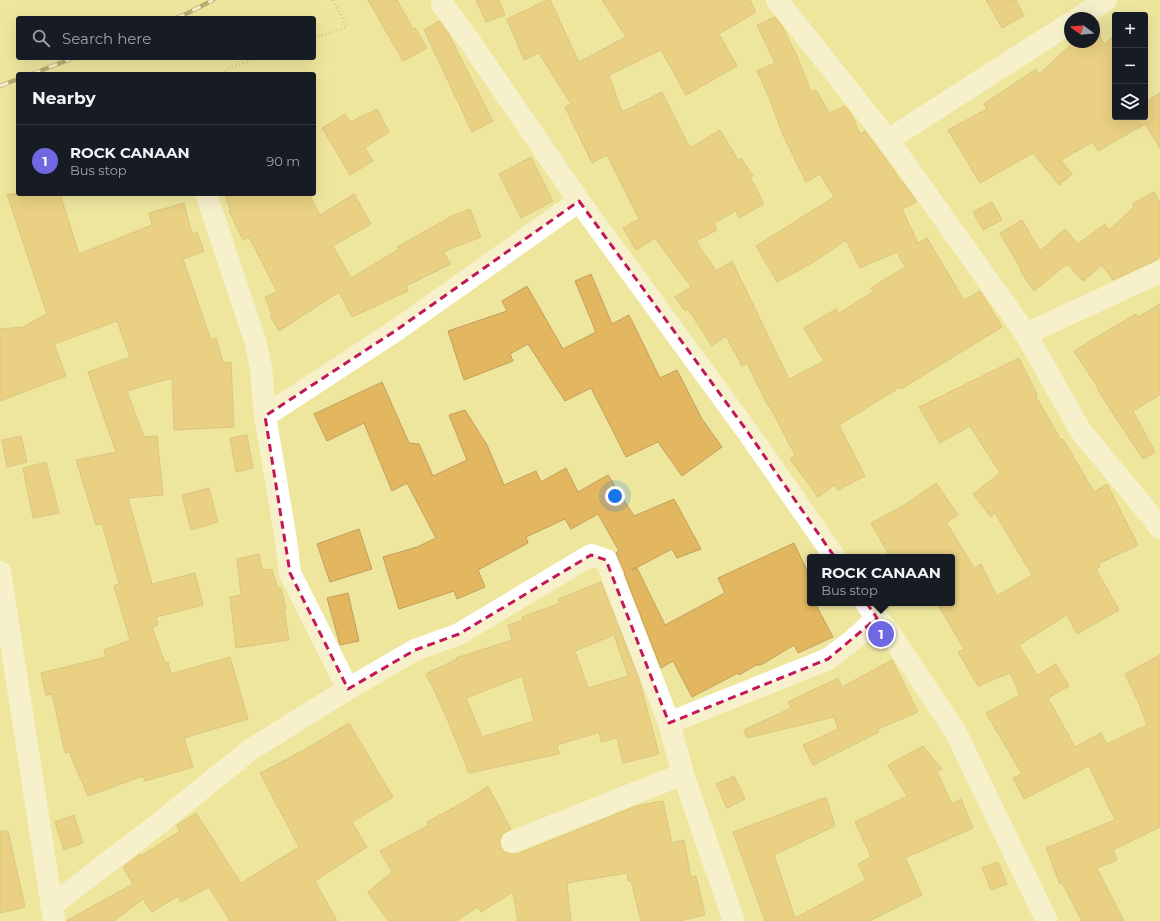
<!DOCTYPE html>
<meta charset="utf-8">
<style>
body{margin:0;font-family:Montserrat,sans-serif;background:#242831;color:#f1f3f6}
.controls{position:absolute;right:12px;top:12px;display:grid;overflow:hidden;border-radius:4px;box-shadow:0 4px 16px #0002}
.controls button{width:36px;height:36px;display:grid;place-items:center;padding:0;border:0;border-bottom:1px solid #363941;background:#171b24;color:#f1f3f6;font:20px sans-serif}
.compass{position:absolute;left:1064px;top:12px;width:36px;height:36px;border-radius:50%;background:#171b24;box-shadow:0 4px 16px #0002;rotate:286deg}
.you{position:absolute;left:615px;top:496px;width:14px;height:14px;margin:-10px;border:3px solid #fff;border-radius:50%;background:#1a73e8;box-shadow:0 0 0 6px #1a73e833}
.badge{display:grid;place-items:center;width:26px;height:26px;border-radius:50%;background:#6f68e2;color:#fff;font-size:13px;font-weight:700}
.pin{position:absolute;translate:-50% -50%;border:2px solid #fff;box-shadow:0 1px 4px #0006}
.popup{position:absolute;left:807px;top:554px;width:148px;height:52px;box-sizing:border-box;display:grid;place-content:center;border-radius:4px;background:#171b24;filter:drop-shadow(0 1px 3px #0005);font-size:13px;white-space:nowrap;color:#9ea1a6}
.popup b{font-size:15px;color:#f1f3f6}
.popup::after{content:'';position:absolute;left:50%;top:100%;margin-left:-8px;border:8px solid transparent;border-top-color:#171b24}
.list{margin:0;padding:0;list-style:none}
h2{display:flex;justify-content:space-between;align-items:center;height:52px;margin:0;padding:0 16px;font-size:17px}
h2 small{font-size:13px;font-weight:400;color:#9ea1a6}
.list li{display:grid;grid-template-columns:26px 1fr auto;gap:12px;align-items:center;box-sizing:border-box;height:72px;padding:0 16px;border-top:1px solid #363941}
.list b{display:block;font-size:15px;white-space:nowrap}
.list p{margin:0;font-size:13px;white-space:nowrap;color:#9ea1a6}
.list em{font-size:13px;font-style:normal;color:#9ea1a6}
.icon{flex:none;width:22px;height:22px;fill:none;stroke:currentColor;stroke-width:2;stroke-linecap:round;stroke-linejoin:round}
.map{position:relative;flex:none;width:1160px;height:921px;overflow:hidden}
.search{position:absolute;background:#171b24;box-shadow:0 4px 16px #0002;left:16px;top:16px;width:300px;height:44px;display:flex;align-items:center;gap:10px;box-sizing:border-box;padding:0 14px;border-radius:4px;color:#9ea1a6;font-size:15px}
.panel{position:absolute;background:#171b24;box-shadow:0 4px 16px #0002;left:16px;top:72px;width:300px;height:124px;border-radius:4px}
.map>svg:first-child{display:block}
</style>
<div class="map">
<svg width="1160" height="921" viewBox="0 0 1160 921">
<rect width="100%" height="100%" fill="#efe69e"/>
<g fill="#e3b660" stroke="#c29f5f" fill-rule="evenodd">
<polygon points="368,0 397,0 413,29 415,28 427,48 403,61"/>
<polygon points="476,0 499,0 505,15 486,22"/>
<polygon points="547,0 550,0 579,62 626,37 602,0 750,0 756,12 719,34 737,66 686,95 661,50 609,75 622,112 662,92 690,148 720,130 738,160 741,158 753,176 750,177 764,204 739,218 736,211 714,223 717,230 696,241 716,271 732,261 789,379 824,361 804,328 836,309 839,313 873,292 871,288 905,267 897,252 860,268 846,240 814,262 777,282 756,246 834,197 820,174 806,182 783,135 769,97 757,71 775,63 757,25 775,17 783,28 798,58 811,92 816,90 829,113 845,106 852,115 860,134 865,131 893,169 901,182 902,181 917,202 902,209 918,243 927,238 964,300 980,291 981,292 1002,327 901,389 900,387 839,425 865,476 838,490 835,485 818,497 790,459 795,455 769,405 768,406 747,363 742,366 726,336 712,346 688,309 685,311 675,297 691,287 655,238 636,250 623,228 639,219 607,155 592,163 565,107 571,104 539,53 524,60 507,19"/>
<polygon points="986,0 1016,0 1024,16 1002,28"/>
<polygon points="439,21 448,33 493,121 472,132 424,30"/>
<polygon points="1094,25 1104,44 1115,35 1115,121 1122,117 1145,117 1145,102 1160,93 1160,148 1145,124 1098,151 1093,142 1061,160 1072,174 1059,185 1033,153 980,183 948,130 987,109 984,104 1036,69 1039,74 1074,42 1094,42"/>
<polygon points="377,109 389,132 365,148 373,161 350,175 322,128 345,114 350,122"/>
<polygon points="531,157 553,201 521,218 499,174"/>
<polygon points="1154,192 1160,202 1160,257 1154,261 1113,280 1102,265 1083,281 1067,264 1034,291 1020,270 1021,269 1000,233 1022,220 1040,251 1065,229 1078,244 1105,224 1109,230 1134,207 1132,204"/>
<polygon points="7,194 60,194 79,254 152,225 149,213 184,203 192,234 197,232 204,251 183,259 211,340 216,338 223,363 231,362 234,427 174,430 172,378 127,391 144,437 157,436 163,495 128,498 152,584 195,573 203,605 156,617 158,625 152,627 165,663 168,662 171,674 230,657 248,719 184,738 193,767 145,781 143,776 88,796 69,752 65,753 52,694 46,695 41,673 106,657 104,650 130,640 114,586 119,584 102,524 96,525 76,460 116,452 88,372 130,357 117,321 54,344 66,376 0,401 0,329 23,327 47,314"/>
<polygon points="224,194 309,194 320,215 354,194 371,224 333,246 351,278 399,249 397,247 454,215 470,209 481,237 443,252 451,264 406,286 408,291 352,317 339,292 279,331 270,316 272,315 265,297 277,292 249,237 243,240 229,211 231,211"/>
<polygon points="992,202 1002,220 983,230 973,212"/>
<polygon points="591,274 612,324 629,315 660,378 677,370 702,419 722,447 682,476 658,442 626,457 591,388 565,401 528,344 510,354 513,361 464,380 448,331 507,311 502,301 527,286 563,349 596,332 575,281"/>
<polygon points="1160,304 1160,395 1133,411 1155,452 1143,459 1097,389 1098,388 1074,351 1102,334 1136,314 1138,317"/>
<polygon points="1019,358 1037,394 1035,395 1061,440 1063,439 1094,492 1107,484 1138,545 1098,564 1100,567 1096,569 1119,610 1077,634 1067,615 1019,645 1037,675 1056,664 1069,686 1048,698 1075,747 1101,733 1107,744 1147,725 1140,706 1125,674 1160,655 1160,827 1113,850 1117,860 1097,868 1124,921 1082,921 1062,883 1060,884 1046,848 1115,820 1089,766 1024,799 1013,778 1022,774 986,713 1020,695 1010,673 978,686 958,652 964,649 937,603 952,603 952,557 890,557 871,523 903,506 936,483 958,515 946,522 974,568 981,564 997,596 1032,575 995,513 991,517 973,494 1000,473 970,426 940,443 919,407"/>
<polygon points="382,382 409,443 419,444 433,476 467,460 449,415 465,410 487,445 504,485 536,471 541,482 566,468 578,492 608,475 634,516 674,499 701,549 677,558 672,549 632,570 637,568 665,625 725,593 718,578 794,543 810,577 810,603 815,603 833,637 798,653 794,645 761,665 756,665 739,675 738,673 692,697 673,661 661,668 624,573 625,573 616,553 619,551 598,514 571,529 565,519 526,537 528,543 478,570 485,587 457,599 454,591 399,609 383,557 417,547 436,538 407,483 392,491 364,423 327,441 314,414"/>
<polygon points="247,435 253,468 236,472 230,438"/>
<polygon points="21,436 27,462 7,467 2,440"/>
<polygon points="46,462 59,513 33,518 23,468"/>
<polygon points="209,488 218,522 191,530 182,495"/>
<polygon points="359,529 372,569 330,582 317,544"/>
<polygon points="259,554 262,570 272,569 278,589 281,588 286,609 284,609 289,640 236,648 230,597 241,595 237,559"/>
<path d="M 601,582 L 639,679 L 659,754 L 623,763 L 617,738 L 601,742 L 599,732 L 557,745 L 559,754 L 469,773 L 443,709 L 426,674 L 457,659 L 456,658 L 512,640 L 508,625 L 523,620 L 522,617 L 560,603 L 558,599 ZM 614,635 L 628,676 L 588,688 L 575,651 ZM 522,676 L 534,721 L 482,737 L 466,698 Z"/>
<polygon points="348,593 359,641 340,645 327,598"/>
<polygon points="892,660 918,712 878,729 879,732 813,765 803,745 838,729 834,717 747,738 744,730 791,708 788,702 838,678 842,687"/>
<polygon points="349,723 393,797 352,822 367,847 315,881 337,921 230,921 209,887 181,902 178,896 152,912 143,899 114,921 66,921 133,884 123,867 140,854 141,856 180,831 177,825 196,813 241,883 299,847 260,773 302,751"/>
<polygon points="923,746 942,769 937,772 952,804 961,799 973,828 905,858 922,895 869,921 765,921 733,832 826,797 835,826 774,855 795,918 866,880 858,864 871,857 855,822 907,796 888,765"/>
<polygon points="734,776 745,799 727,808 716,784"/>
<polygon points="488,786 511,829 502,834 500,841 500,846 504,852 511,854 517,854 636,806 663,801 672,843 684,840 691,877 696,876 705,915 679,921 641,921 631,881 628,881 627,873 567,883 571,921 518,921 513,892 481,912 478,907 456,921 388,921 368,892 392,872 380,851 429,825 427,822 464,802"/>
<polygon points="74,815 83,843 64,850 55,822"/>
<polygon points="0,831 8,831 25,907 0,913"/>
<polygon points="998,862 1007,884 991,890 982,868"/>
</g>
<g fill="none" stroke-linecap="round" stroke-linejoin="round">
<g stroke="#ada66b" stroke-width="2.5" stroke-dasharray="1 3" stroke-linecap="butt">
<polyline points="314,38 347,27 333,0"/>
<polyline points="222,74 231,67 258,58"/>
</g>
<g stroke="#fff" stroke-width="22">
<polyline points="777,0 888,140 1026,334 1080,430 1151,516 1160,528"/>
<polyline points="442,4 468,39 579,201 747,431 835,557"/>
<polyline points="1078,18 1106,0"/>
<polyline points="888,140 1070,23"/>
<polyline points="206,194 255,340 261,368 265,416 286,540 290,573 348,689"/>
<polyline points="1026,334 1160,272"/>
<polyline points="265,416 395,331 579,201"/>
<polyline points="0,572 54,919"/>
<polyline points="866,603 877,618 889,632 955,731 1047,921"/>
<polyline points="669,723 828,659 852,641 877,618"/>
<polyline points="512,842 683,774"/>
<polyline points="51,906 157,825 250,750 348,689 415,650 459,634 591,555 606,560 669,723 683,774 734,921"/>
</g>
<g stroke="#716b3e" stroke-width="4.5">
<g id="rail">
<polyline points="176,18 188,13 213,0"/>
<polyline points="32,74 73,58"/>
<polyline points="0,86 18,79"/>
</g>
</g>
<use href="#rail" stroke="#fff" stroke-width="3" stroke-dasharray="9" stroke-linecap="butt"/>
</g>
<path d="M0 0H1160V921H0ZM 579,201 L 747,431 L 877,618 L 828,659 L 669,723 L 606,560 L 591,555 L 459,634 L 415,650 L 348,689 L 290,573 L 265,416 L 395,331 Z" fill="#efe69e" fill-opacity=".55" fill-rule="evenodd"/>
<path fill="none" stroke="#c2185b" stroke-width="3" stroke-dasharray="8 5" stroke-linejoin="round" d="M 579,201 L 747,431 L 877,618 L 828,659 L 669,723 L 606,560 L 591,555 L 459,634 L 415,650 L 348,689 L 290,573 L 265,416 L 395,331 Z"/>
</svg>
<div class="controls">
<button>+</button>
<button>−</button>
<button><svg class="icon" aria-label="layers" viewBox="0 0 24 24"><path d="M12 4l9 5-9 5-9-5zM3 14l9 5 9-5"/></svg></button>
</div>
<svg class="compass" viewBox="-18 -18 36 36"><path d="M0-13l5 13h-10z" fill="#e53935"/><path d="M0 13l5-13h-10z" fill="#9ea1a6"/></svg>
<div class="you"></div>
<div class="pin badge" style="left:881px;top:634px">1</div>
<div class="popup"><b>ROCK CANAAN</b>Bus stop</div>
<div class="search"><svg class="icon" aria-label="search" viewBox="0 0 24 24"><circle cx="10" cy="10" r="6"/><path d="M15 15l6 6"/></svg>Search here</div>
<section class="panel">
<h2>Nearby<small></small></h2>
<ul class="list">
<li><span class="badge">1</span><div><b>ROCK CANAAN</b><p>Bus stop</p></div><em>90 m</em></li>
</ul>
</section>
</div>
